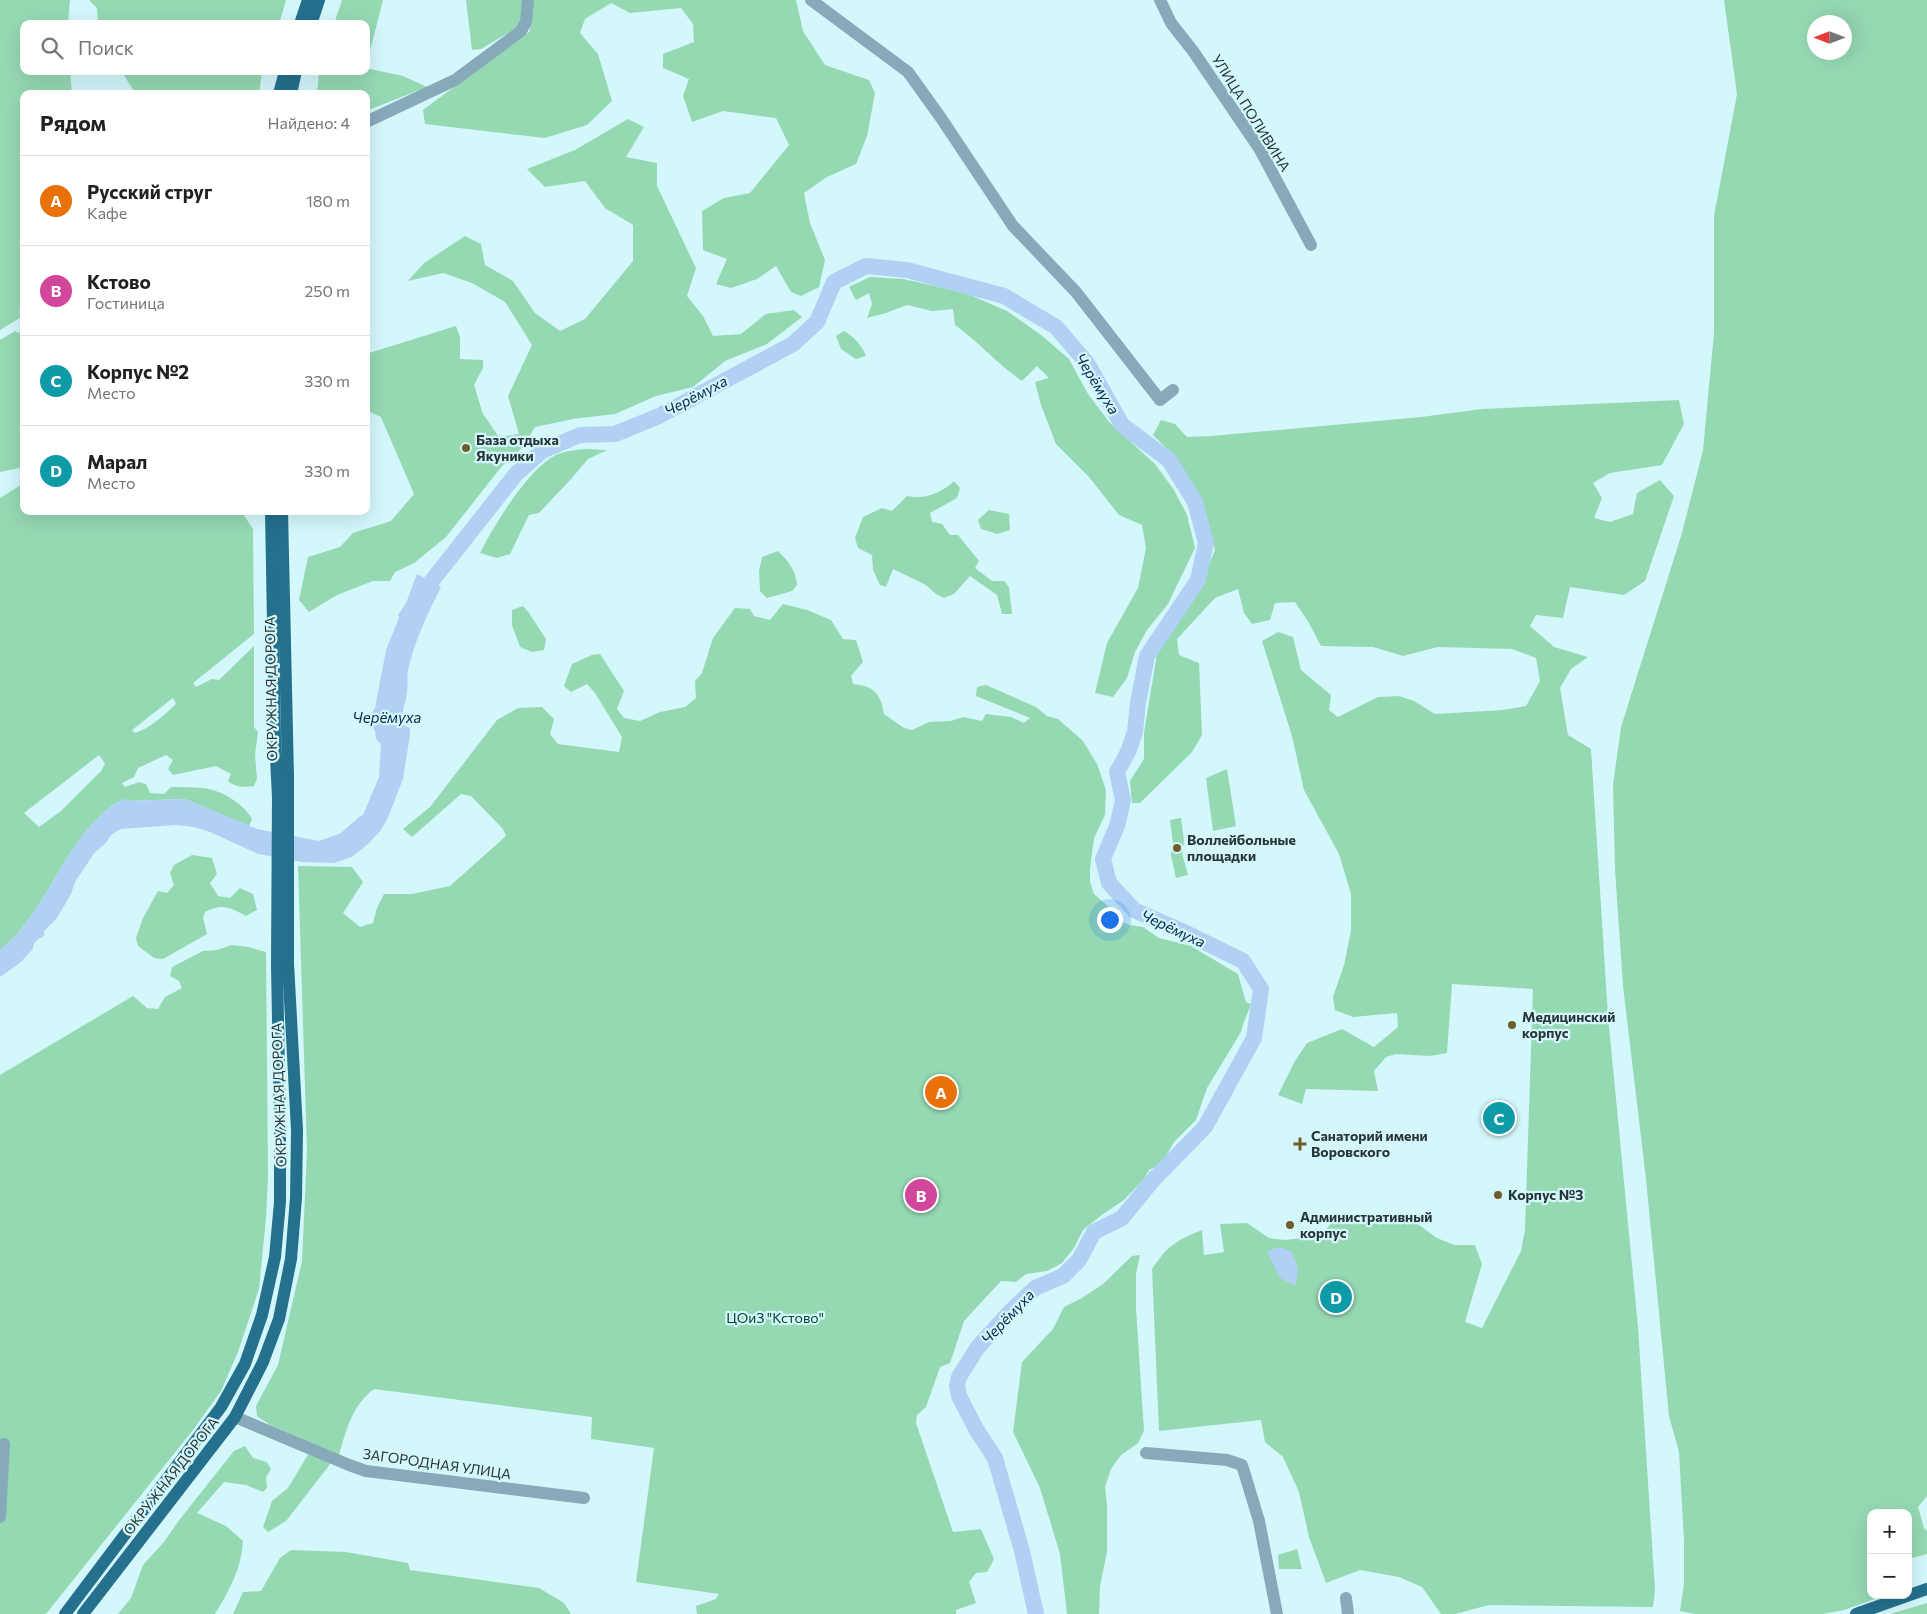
<!DOCTYPE html>
<html lang="ru">
<meta charset="utf-8">
<style>
body{margin:0;font-family:Commissioner,sans-serif;background:#f2f2f2;color:#202124}
.controls{position:absolute;right:15px;bottom:15px;display:grid;overflow:hidden;border-radius:10px;box-shadow:0 5px 20px #0002}
.controls button{width:45px;height:45px;display:grid;place-items:center;padding:0;border:0;border-bottom:1px solid #e0e0e0;background:#fff;color:#202124;font:25px sans-serif}
.compass{position:absolute;left:1807px;top:15px;width:45px;height:45px;border-radius:50%;background:#fff;box-shadow:0 5px 20px #0002;rotate:270deg}
.you{position:absolute;left:1109px;top:919px;width:18px;height:18px;margin:-12px;border:4px solid #fff;border-radius:50%;background:#1a73e8;box-shadow:0 0 0 8px #1a73e833}
.badge{display:grid;place-items:center;width:32px;height:32px;border-radius:50%;background:#6f5d2b;color:#fff;font-size:16px;font-weight:700}
.pin{position:absolute;translate:-50% -50%;border:2px solid #fff;box-shadow:0 1px 5px #0006}
.list{margin:0;padding:0;list-style:none}
h2{display:flex;justify-content:space-between;align-items:center;height:65px;margin:0;padding:0 20px;font-size:21px}
h2 small{font-size:16px;font-weight:400;color:#757577}
.list li{display:grid;grid-template-columns:32px 1fr auto;gap:15px;align-items:center;box-sizing:border-box;height:90px;padding:0 20px;border-top:1px solid #e0e0e0}
.list b{display:block;font-size:19px;white-space:nowrap}
.list p{margin:0;font-size:16px;white-space:nowrap;color:#757577}
.list em{font-size:16px;font-style:normal;color:#757577}
.icon{flex:none;width:28px;height:28px;fill:none;stroke:currentColor;stroke-width:2;stroke-linecap:round;stroke-linejoin:round}
.map{position:relative;flex:none;width:1927px;height:1614px;overflow:hidden}
.search{position:absolute;background:#fff;box-shadow:0 5px 20px #0002;left:20px;top:20px;width:350px;height:55px;display:flex;align-items:center;gap:12px;box-sizing:border-box;padding:0 18px;border-radius:10px;color:#757577;font-size:19px}
.panel{position:absolute;background:#fff;box-shadow:0 5px 20px #0002;left:20px;top:90px;width:350px;height:425px;border-radius:10px}
.map>svg:first-child{display:block}
</style>
<div class="map">
<svg width="1927" height="1614" viewBox="0 0 1927 1614">
<rect width="100%" height="100%" fill="#d4f7fb"/>
<g fill="#95d9b3" fill-rule="evenodd">
<polygon points="0,0 70,0 68,24 24,24 24,71 70,71 72,94 24,94 24,309 19,311 21,317 0,330"/>
<polygon points="89,0 286,0 279,24 98,24 97,8"/>
<polygon points="342,0 383,0 366,66 366,24 334,24"/>
<polygon points="466,0 522,0 523,24 481,49 472,50"/>
<polygon points="530,0 796,0 803,31 825,65 869,80 875,93 867,136 856,164 827,177 804,193 810,223 825,260 819,287 801,296 791,292 776,266 757,279 731,288 716,284 727,259 703,250 702,211 724,198 750,193 789,145 776,118 723,111 692,122 683,96 689,79 663,68 663,54 694,42 693,24 681,8 630,13 611,3 585,19 580,33 598,54 612,101 587,125 545,138 425,124 423,110 530,31"/>
<path d="M 1724,0 L 1927,0 L 1927,1496 L 1918,1507 L 1924,1528 L 1927,1531 L 1927,1554 L 1908,1559 L 1908,1513 L 1871,1513 L 1871,1595 L 1886,1595 L 1844,1610 L 1823,1614 L 1695,1614 L 1680,1611 L 1684,1584 L 1684,1540 L 1679,1452 L 1669,1416 L 1646,1179 L 1623,986 L 1615,870 L 1613,785 L 1621,727 L 1682,533 L 1703,450 L 1714,333 L 1714,216 L 1737,94 ZM 1814,22 L 1844,22 L 1844,52 L 1814,52 Z"/>
<polygon points="366,68 403,76 427,87 366,111 366,94 317,94 319,71 366,71"/>
<polygon points="121,71 262,71 259,94 136,94"/>
<polygon points="628,119 644,127 626,157 657,163 657,186 696,268 687,296 703,316 713,336 741,334 766,314 794,310 802,317 767,344 725,361 693,387 656,396 615,414 573,419 535,427 523,447 502,466 446,537 414,563 395,572 390,581 373,581 337,595 309,612 299,600 308,557 340,547 353,533 391,521 414,494 381,417 366,410 366,354 456,326 460,337 460,359 483,360 483,368 474,385 483,414 499,437 519,434 508,396 532,345 505,302 472,283 443,273 408,281 424,263 465,236 481,244 485,265 513,281 535,313 560,331 585,319 633,261 633,225 605,208 585,181 545,187 527,169 575,150"/>
<path d="M 870,277 L 903,279 L 963,292 L 1007,311 L 1041,335 L 1069,359 L 1088,394 L 1110,423 L 1155,464 L 1174,490 L 1187,515 L 1195,548 L 1168,604 L 1147,630 L 1135,652 L 1127,678 L 1113,697 L 1095,693 L 1107,643 L 1138,588 L 1146,548 L 1142,525 L 1119,515 L 1089,477 L 1056,444 L 1041,405 L 1035,382 L 1049,378 L 1037,366 L 1022,381 C 997,364 979,342 955,325 L 953,309 L 932,311 L 907,305 L 886,313 L 867,318 L 872,304 L 869,293 L 856,300 L 849,287 Z"/>
<polygon points="24,330 24,467 0,472 0,340 15,331 18,333"/>
<path d="M 844,331 C 855,338 861,344 866,356 L 856,359 L 841,349 L 836,336 Z"/>
<path d="M 1679,400 L 1684,424 L 1662,465 L 1610,473 L 1593,483 L 1602,498 L 1594,518 L 1610,522 L 1633,514 L 1637,493 L 1660,480 L 1674,496 L 1645,581 L 1624,595 L 1570,587 L 1563,618 L 1536,615 L 1530,626 L 1554,647 L 1588,657 L 1571,669 L 1560,688 L 1568,735 L 1591,749 L 1608,1016 L 1638,1327 L 1655,1590 L 1653,1607 L 1489,1605 L 1455,1614 L 1441,1614 L 1422,1587 L 1399,1577 L 1360,1570 L 1326,1583 L 1309,1537 L 1299,1492 L 1283,1457 L 1265,1442 L 1261,1420 L 1159,1431 L 1152,1269 C 1168,1245 1176,1241 1202,1230 L 1204,1255 L 1224,1252 L 1220,1224 L 1247,1223 L 1269,1238 L 1285,1240 L 1303,1238 L 1323,1233 L 1337,1216 L 1405,1215 L 1437,1238 L 1454,1245 L 1475,1245 L 1482,1264 L 1465,1322 L 1482,1328 L 1521,1251 L 1525,1230 L 1533,989 L 1452,984 L 1447,1053 L 1430,1056 L 1396,1054 L 1386,1057 L 1374,1071 L 1378,1091 L 1306,1089 L 1302,1104 L 1278,1095 L 1295,1061 L 1307,1043 L 1342,1029 L 1374,1047 L 1398,1027 L 1397,1013 L 1353,1017 L 1335,1010 L 1333,997 L 1344,965 L 1351,931 L 1351,894 L 1339,854 L 1304,790 L 1292,736 L 1262,641 L 1278,632 L 1293,637 L 1301,670 L 1331,695 L 1329,710 L 1338,717 L 1378,697 L 1399,696 L 1414,701 L 1435,714 L 1503,710 L 1526,706 L 1540,681 L 1536,658 L 1512,649 L 1438,647 L 1403,656 L 1373,647 L 1321,646 L 1309,623 L 1295,602 L 1275,603 L 1270,620 L 1252,624 L 1244,613 L 1238,589 L 1215,598 L 1177,639 L 1179,655 L 1199,663 L 1202,735 L 1192,752 L 1140,803 L 1132,803 L 1130,781 L 1144,759 L 1144,732 L 1157,654 L 1164,637 L 1200,587 L 1215,550 L 1208,522 L 1197,503 L 1186,477 L 1169,451 L 1153,435 L 1161,420 L 1175,424 L 1187,437 L 1211,436 L 1421,417 L 1482,409 Z"/>
<path d="M 585,449 L 607,450 L 588,459 L 572,478 L 539,513 L 529,515 L 510,554 L 497,558 L 480,553 C 494,525 530,466 558,454 C 566,451 577,450 585,449 Z"/>
<path d="M 954,481 L 960,488 L 957,498 L 930,513 L 932,522 L 942,524 L 950,535 L 958,535 L 979,561 L 975,568 L 992,581 L 1004,581 L 1009,587 L 1012,614 L 1002,614 L 997,595 L 970,576 L 954,594 L 944,598 L 936,594 L 926,585 L 893,569 L 886,587 L 880,585 L 873,570 L 872,555 L 858,548 L 855,538 L 863,517 L 882,508 L 892,511 L 907,496 C 924,500 942,493 954,481 Z"/>
<path d="M 24,483 L 24,511 L 241,511 L 253,529 L 254,634 L 193,683 L 196,687 L 212,679 L 219,680 L 254,646 L 254,727 L 258,732 L 255,755 L 257,779 L 254,786 C 244,787 236,788 228,781 L 231,774 L 216,766 L 173,775 L 168,769 L 173,760 L 166,755 L 138,768 L 134,777 L 122,783 L 125,787 L 139,782 L 146,784 L 150,793 L 164,794 L 171,787 C 181,787 192,787 203,788 C 221,790 243,803 252,819 L 249,826 L 185,799 L 127,801 L 123,799 C 65,831 52,909 0,950 L 0,498 ZM 173,698 L 176,704 C 164,715 151,728 135,733 L 132,730 ZM 99,755 L 105,764 L 101,771 L 61,811 L 39,827 L 24,813 Z"/>
<polygon points="989,510 1009,514 1010,530 997,534 981,529 978,520"/>
<path d="M 778,551 C 788,561 796,570 797,585 L 792,591 L 767,598 L 760,591 L 759,571 L 762,557 Z"/>
<path d="M 783,604 L 807,610 L 831,620 L 843,639 L 856,640 L 863,662 L 851,676 L 853,684 C 874,686 881,694 884,714 L 904,728 L 912,730 L 929,722 L 951,721 L 963,717 L 982,721 L 986,714 L 1011,717 L 1024,723 L 1030,718 L 976,696 L 977,687 L 986,685 L 1036,707 L 1047,716 L 1058,719 L 1083,741 L 1097,764 L 1106,790 L 1105,815 L 1094,838 L 1090,869 L 1090,882 L 1094,894 L 1110,908 L 1111,916 L 1129,925 L 1143,927 L 1159,938 L 1191,946 L 1238,974 L 1246,1002 L 1251,1004 C 1248,1014 1243,1022 1241,1032 L 1207,1088 L 1196,1120 L 1174,1142 L 1162,1163 L 1149,1170 L 1144,1179 L 1124,1200 L 1103,1214 L 1083,1230 L 1074,1248 L 1062,1263 L 1047,1271 L 1026,1274 L 1016,1282 L 1001,1281 L 964,1321 L 950,1363 L 940,1367 L 926,1407 L 917,1415 L 916,1423 L 953,1532 L 981,1529 L 994,1559 L 987,1572 L 976,1573 L 969,1582 L 976,1603 L 956,1610 L 956,1614 L 697,1614 L 696,1606 L 716,1599 L 719,1594 L 636,1582 L 654,1448 L 591,1439 L 592,1417 L 374,1389 C 352,1405 346,1431 339,1455 L 270,1425 L 257,1416 L 256,1406 L 278,1365 L 302,1261 L 307,1151 L 298,866 L 352,867 L 363,882 L 343,913 L 360,927 L 373,923 L 377,908 L 384,894 L 412,894 L 450,886 L 506,836 L 503,829 L 471,796 L 461,794 L 412,837 L 403,829 L 430,807 L 497,720 L 518,708 L 542,707 L 554,719 L 550,734 L 558,744 L 619,752 L 622,737 L 595,693 L 587,684 L 571,692 L 564,686 L 572,664 L 592,655 L 600,654 L 624,691 L 617,709 L 624,718 L 640,721 L 660,712 L 685,707 L 696,698 L 695,681 L 702,673 L 713,638 L 735,608 L 750,609 L 754,616 L 770,620 Z"/>
<polygon points="523,606 529,613 546,639 544,650 532,652 520,647 512,625 512,610"/>
<polygon points="1227,769 1236,826 1213,831 1206,778"/>
<polygon points="1181,818 1184,841 1182,853 1188,875 1176,878 1171,855 1173,843 1170,820"/>
<path d="M 192,855 L 212,858 L 217,874 L 210,883 L 218,896 L 230,898 L 240,888 L 253,894 L 257,910 L 246,916 C 229,907 223,903 205,912 L 203,918 L 207,934 L 163,959 L 154,958 L 138,946 L 136,938 L 143,918 L 158,891 L 167,893 L 174,885 L 170,873 L 174,865 Z"/>
<polygon points="231,945 248,947 266,952 268,1176 266,1218 259,1289 238,1352 221,1391 193,1430 46,1614 0,1614 0,1075 133,996 147,1008 158,1009 165,997 182,988 179,981 170,976 172,967 203,951 217,950"/>
<polygon points="1140,1255 1136,1274 1136,1308 1144,1431 1138,1443 1121,1455 1111,1469 1105,1487 1107,1505 1107,1552 1100,1586 1099,1614 1067,1614 1060,1554 1040,1488 1013,1432 1022,1362 1053,1329 1064,1307 1082,1298 1103,1284 1132,1256"/>
<path d="M 245,1446 L 253,1458 L 267,1462 L 271,1469 L 266,1478 L 267,1488 L 263,1492 L 246,1485 L 224,1482 L 197,1513 L 226,1526 L 243,1541 C 241,1570 230,1589 215,1614 L 118,1614 L 131,1598 L 143,1565 L 164,1542 L 180,1519 L 234,1451 Z"/>
<polygon points="309,1453 331,1463 286,1521 268,1532 263,1527 272,1501 288,1488"/>
<polygon points="1297,1549 1302,1569 1279,1569 1278,1555"/>
<polygon points="291,1550 346,1552 408,1563 410,1570 539,1588 564,1603 571,1614 233,1614 243,1592 261,1591 280,1558"/>
<polygon points="1927,1603 1927,1614 1890,1614"/>
</g>
<g fill="#b1d1f4">
<path d="M 417,574 L 441,587 C 428,613 414,642 408,670 C 407,678 408,685 407,693 C 406,704 399,713 405,726 L 410,728 L 410,735 L 403,779 L 387,820 L 381,830 L 368,844 L 352,857 L 334,863 L 302,862 L 258,854 L 210,832 L 194,827 L 176,825 L 121,829 L 112,834 L 105,844 L 95,852 L 75,882 L 71,894 L 57,918 L 44,931 L 44,936 C 38,939 33,942 33,949 L 20,963 L 0,977 L 0,950 C 52,909 65,831 123,799 L 127,801 L 185,799 L 257,829 L 319,841 L 341,833 L 359,817 L 363,815 L 379,777 L 381,744 L 376,739 L 375,731 L 368,720 L 368,716 L 370,716 L 375,708 L 386,650 L 399,618 L 398,615 L 406,603 Z"/>
<polygon points="1280,1247 1292,1252 1298,1269 1295,1286 1280,1278 1267,1251"/>
</g>
<g fill="none" stroke-linecap="round" stroke-linejoin="round">
<polyline stroke="#b1d1f4" stroke-width="16" points="421,600 431,582 516,474 542,451 580,435 615,434 659,416 793,344 817,322 834,282 866,266 907,270 1004,296 1056,327 1087,363 1122,425 1169,460 1195,502 1206,543 1198,580 1147,656 1138,703 1135,732 1128,752 1117,772 1123,800 1117,826 1103,859 1109,883 1134,910 1182,931 1243,961 1261,989 1254,1038 1205,1127 1153,1180 1122,1218 1094,1232 1079,1260 1063,1276 1035,1288 1010,1312 978,1347 959,1377 957,1386 959,1396 976,1429 995,1458 1022,1551 1036,1614"/>
<g stroke="#87aabb" stroke-width="12">
<polyline points="811,0 908,72 941,118 1013,226 1076,292 1160,400 1173,390"/>
<polyline points="1160,0 1171,23 1193,51 1259,148 1311,245"/>
<polyline points="366,122 455,80 521,31 526,22 528,0"/>
<polyline points="235,1417 349,1465 366,1471 584,1498"/>
<polyline points="1146,1453 1227,1460 1242,1465 1259,1521 1277,1614"/>
<polyline points="0,1517 4,1444"/>
<polyline points="1346,1598 1348,1614"/>
</g>
<g stroke="#24708d" stroke-width="12">
<polyline points="300,24 308,0"/>
<polyline points="311,24 319,0"/>
<polyline points="279,94 285,71"/>
<polyline points="291,94 296,71"/>
<polyline points="65,1614 221,1407 245,1364 262,1315 275,1257 280,1202 280,1131 277,964 278,797 275,738 271,511"/>
<polyline points="83,1614 235,1417 263,1362 279,1319 291,1259 296,1198 297,1130 288,963 288,776 282,511"/>
<polyline points="1856,1614 1927,1589"/>
</g>
</g>
<g fill="#6f5d2b" stroke="#d4f7fb" stroke-width="2">
<circle cx="466" cy="448" r="5"/>
<circle cx="1177" cy="848" r="5"/>
<circle cx="1512" cy="1025" r="5"/>
<path d="M1297.5 1136.5h5v5h5v5h-5v5h-5v-5h-5v-5h5z"/>
<circle cx="1498" cy="1195" r="5"/>
<circle cx="1290" cy="1225" r="5"/>
</g>
<g text-anchor="middle" stroke-width="4.5" stroke-linejoin="round" paint-order="stroke">
<g font-size="14" fill="#283537" stroke="#d4f7fb">
<text transform="translate(1251 113) rotate(58)" y="5">УЛИЦА ПОЛИВИНА</text>
<text transform="translate(271 689) rotate(-91)" y="5">ОКРУЖНАЯ ДОРОГА</text>
<text transform="translate(279 1095) rotate(-92)" y="5">ОКРУЖНАЯ ДОРОГА</text>
<text transform="translate(437 1464) rotate(8)" y="5">ЗАГОРОДНАЯ УЛИЦА</text>
<text transform="translate(171 1476) rotate(-52)" y="5">ОКРУЖНАЯ ДОРОГА</text>
</g>
<g font-size="14" font-weight="bold" fill="#283537" stroke="#d4f7fb" text-anchor="start">
<text x="476" y="445">База отдыха<tspan x="476" dy="16">Якуники</tspan></text>
<text x="1187" y="845">Воллейбольные<tspan x="1187" dy="16">площадки</tspan></text>
<text x="1522" y="1022">Медицинский<tspan x="1522" dy="16">корпус</tspan></text>
<text x="1311" y="1141">Санаторий имени<tspan x="1311" dy="16">Воровского</tspan></text>
<text x="1508" y="1200">Корпус №3</text>
<text x="1300" y="1222">Административный<tspan x="1300" dy="16">корпус</tspan></text>
</g>
<g font-size="14" fill="#01452a" stroke="#d4f7fb">
<text x="775" y="1323">ЦОиЗ "Кстово"</text>
</g>
<g font-size="15" font-style="italic" fill="#042a4e" stroke="#d4f7fb">
<text transform="translate(1097 384) rotate(58)" y="5">Черёмуха</text>
<text transform="translate(696 396) rotate(-28)" y="5">Черёмуха</text>
<text x="387" y="723">Черёмуха</text>
<text transform="translate(1173 929) rotate(25)" y="5">Черёмуха</text>
<text transform="translate(1008 1317) rotate(-46)" y="5">Черёмуха</text>
</g>
</g>
</svg>
<div class="controls">
<button>+</button>
<button>−</button>
</div>
<svg class="compass" viewBox="-18 -18 36 36"><path d="M0-13l5 13h-10z" fill="#e53935"/><path d="M0 13l5-13h-10z" fill="#757577"/></svg>
<div class="you"></div>
<div class="pin badge" style="left:941px;top:1092px;background:#e8710a">A</div>
<div class="pin badge" style="left:921px;top:1195px;background:#d1479c">B</div>
<div class="pin badge" style="left:1499px;top:1118px;background:#0f9aa8">C</div>
<div class="pin badge" style="left:1336px;top:1297px;background:#0f9aa8">D</div>
<div class="search"><svg class="icon" aria-label="search" viewBox="0 0 24 24"><circle cx="10" cy="10" r="6"/><path d="M15 15l6 6"/></svg>Поиск</div>
<section class="panel">
<h2>Рядом<small>Найдено: 4</small></h2>
<ul class="list">
<li><span class="badge" style="background:#e8710a">A</span><div><b>Русский струг</b><p>Кафе</p></div><em>180 m</em></li>
<li><span class="badge" style="background:#d1479c">B</span><div><b>Кстово</b><p>Гостиница</p></div><em>250 m</em></li>
<li><span class="badge" style="background:#0f9aa8">C</span><div><b>Корпус №2</b><p>Место</p></div><em>330 m</em></li>
<li><span class="badge" style="background:#0f9aa8">D</span><div><b>Марал</b><p>Место</p></div><em>330 m</em></li>
</ul>
</section>
</div>
